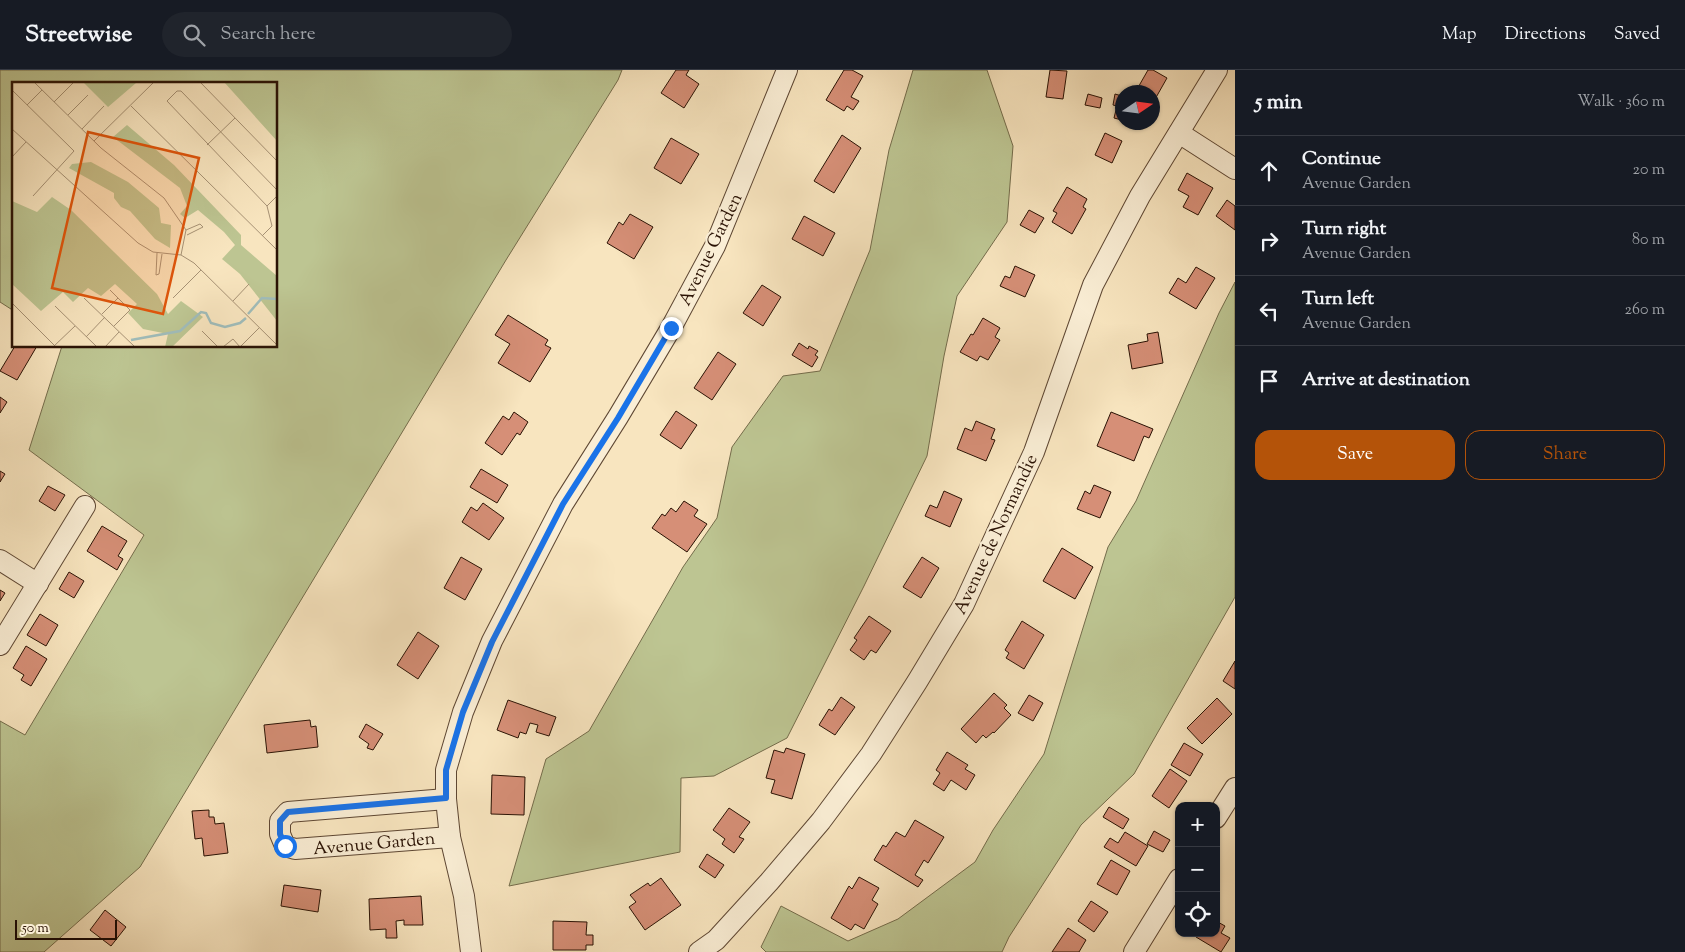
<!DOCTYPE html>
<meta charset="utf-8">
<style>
body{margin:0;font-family:"Sorts Mill Goudy",serif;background:#20242c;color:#f1f3f6}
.controls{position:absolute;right:15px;bottom:15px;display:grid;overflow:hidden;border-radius:10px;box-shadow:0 1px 4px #0004}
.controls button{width:45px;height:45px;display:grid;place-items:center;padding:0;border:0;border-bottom:1px solid #363941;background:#171b24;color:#f1f3f6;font:25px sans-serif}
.compass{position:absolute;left:1115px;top:15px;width:45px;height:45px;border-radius:50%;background:#171b24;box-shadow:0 1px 4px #0004;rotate:77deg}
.scale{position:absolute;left:15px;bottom:12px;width:102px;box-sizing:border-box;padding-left:5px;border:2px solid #2a1204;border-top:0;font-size:14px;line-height:18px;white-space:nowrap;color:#2a1204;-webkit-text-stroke:4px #faeed5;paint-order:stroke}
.stop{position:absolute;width:15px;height:15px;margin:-11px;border:4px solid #1a73e8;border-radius:50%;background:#fff}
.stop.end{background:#1a73e8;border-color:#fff;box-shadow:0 1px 5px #0008}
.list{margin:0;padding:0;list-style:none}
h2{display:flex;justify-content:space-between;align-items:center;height:65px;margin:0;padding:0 20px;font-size:21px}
h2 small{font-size:16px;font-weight:400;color:#9ea1a6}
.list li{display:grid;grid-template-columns:32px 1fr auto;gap:15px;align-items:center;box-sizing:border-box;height:70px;padding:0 20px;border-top:1px solid #363941}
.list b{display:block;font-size:19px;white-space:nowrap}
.list p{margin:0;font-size:16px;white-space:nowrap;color:#9ea1a6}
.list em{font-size:16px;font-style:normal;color:#9ea1a6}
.actions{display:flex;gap:10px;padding:15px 20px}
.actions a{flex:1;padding:11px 0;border:1px solid #b45309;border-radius:15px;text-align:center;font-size:18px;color:#b45309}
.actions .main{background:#b45309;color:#fff}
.icon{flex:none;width:28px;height:28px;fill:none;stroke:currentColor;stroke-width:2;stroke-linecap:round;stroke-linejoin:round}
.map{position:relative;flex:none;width:1235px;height:882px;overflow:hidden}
header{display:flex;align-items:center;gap:30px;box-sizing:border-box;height:70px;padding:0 25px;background:#171b24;border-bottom:1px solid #363941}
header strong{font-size:24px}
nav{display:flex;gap:28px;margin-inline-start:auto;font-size:18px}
.search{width:350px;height:45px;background:#20242c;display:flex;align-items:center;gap:12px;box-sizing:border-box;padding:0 18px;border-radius:28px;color:#9ea1a6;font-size:19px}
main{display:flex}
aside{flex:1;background:#171b24}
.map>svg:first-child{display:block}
</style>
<header>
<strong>Streetwise</strong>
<div class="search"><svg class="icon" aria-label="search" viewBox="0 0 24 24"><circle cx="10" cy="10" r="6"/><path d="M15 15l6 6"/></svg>Search here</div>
<nav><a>Map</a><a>Directions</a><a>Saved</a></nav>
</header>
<main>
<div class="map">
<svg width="1235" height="882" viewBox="0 0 1235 882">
<rect width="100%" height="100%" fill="#f8e5bf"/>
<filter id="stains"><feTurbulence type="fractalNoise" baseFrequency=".004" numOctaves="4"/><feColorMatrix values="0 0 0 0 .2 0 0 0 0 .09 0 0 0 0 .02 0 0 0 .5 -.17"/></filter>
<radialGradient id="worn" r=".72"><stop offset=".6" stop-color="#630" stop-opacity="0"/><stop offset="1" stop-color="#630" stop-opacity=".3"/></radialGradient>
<g fill="#bdc592" stroke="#746c4b">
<polygon points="0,0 622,0 618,10 506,190 140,797 44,882 0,882 0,651 25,665 144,465 29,380 62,276 276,276 276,14 14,14 14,241 0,232"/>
<polygon points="913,0 987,0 1013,76 1007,152 957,226 944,286 927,386 864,516 787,668 714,706 681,708 680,782 509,816 546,689 589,661 683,497 717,448 732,377 783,306 820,301 870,180 889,80"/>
<polygon points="1235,212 1235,527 1134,704 1081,755 1009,867 1002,882 766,882 761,877 781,836 848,871 898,849 975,792 993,760 1044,684 1108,477 1136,431 1219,243"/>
</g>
<g fill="#d68f77" stroke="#2a1204">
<polygon points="676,0 689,0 686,5 699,14 684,38 661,23"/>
<polygon points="844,0 852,0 863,6 851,27 859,31 853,40 847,36 844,41 826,30"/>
<polygon points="1050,0 1067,1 1063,29 1046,27"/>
<polygon points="1148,0 1153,0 1167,8 1154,31 1152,30 1152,22 1139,22 1136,21"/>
<polygon points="1088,24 1102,28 1100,38 1085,35"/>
<polygon points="1115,24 1122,26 1122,50 1114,48 1117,36 1113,35"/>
<polygon points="1105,63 1122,71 1112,93 1095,85"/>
<polygon points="842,65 861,78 834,123 814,111"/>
<polygon points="671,68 699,84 681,114 654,98"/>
<polygon points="1187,103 1213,118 1198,145 1183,137 1189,126 1178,120"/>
<polygon points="1067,117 1087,129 1083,137 1086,139 1072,164 1052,152 1057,143 1053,141"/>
<polygon points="1227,130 1235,136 1235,160 1216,146"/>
<polygon points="1029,140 1044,148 1035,163 1020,155"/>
<polygon points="630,144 653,157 634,189 607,173 619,152 623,155"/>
<polygon points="804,146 835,163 823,186 792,169"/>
<polygon points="1015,196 1035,205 1025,227 1000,216 1005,206 1010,208"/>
<polygon points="1196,197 1215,208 1196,239 1169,223 1178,208 1186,213"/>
<polygon points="762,215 781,227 763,256 743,243"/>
<polygon points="508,245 548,270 545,275 551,278 530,312 498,293 510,274 495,265"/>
<polygon points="983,248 1000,258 995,267 1000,270 988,290 980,286 977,291 960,282 971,264 973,265"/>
<polygon points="1158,262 1163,293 1132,299 1128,275 1148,271 1147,264"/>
<polygon points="799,273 808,279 809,276 818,281 815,285 818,287 812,297 792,285"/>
<polygon points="15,276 37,276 17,310 0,301"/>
<polygon points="718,282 736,294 712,330 694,318"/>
<polygon points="0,327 7,332 0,343"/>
<polygon points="676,341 697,355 681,379 660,365"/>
<polygon points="514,342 528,352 520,365 517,363 502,385 485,373 503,346 509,350"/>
<polygon points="1111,342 1153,359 1149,368 1144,366 1134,391 1097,376"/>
<polygon points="976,351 995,359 991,369 995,370 986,391 957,379 965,358 972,361"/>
<polygon points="481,399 508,415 497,433 470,417"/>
<polygon points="0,401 5,404 0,412"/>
<polygon points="1094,415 1111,422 1100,448 1077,439 1085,421 1090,424"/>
<polygon points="48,416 65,425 55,441 39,431"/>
<polygon points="944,421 962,429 950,457 925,446 930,435 937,438"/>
<polygon points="684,431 698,440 694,446 707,454 687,482 652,458 662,444 665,446 671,438 676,442"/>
<polygon points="483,433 504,448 489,470 462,452 471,437 477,441"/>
<polygon points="102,456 127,471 118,486 123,489 117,500 87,481"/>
<polygon points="1062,478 1093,497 1075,529 1043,511"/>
<polygon points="461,487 482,499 465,530 444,518"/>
<polygon points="922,487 939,498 921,528 903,517"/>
<polygon points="69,502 84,511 74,528 59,519"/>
<polygon points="0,520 5,523 0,531"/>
<polygon points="40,544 58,555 46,576 27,565"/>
<polygon points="869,546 891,561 876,583 871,580 864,590 850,580 857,570 854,568"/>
<polygon points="1022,551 1044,565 1024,599 1006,588 1009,583 1005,580"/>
<polygon points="418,562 439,576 418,609 397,595"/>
<polygon points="26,576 47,589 31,616 21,610 24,605 13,598"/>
<polygon points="1235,591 1235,619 1223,611"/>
<polygon points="994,623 1007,635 1004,638 1011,645 994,663 993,662 986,668 983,665 976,673 961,659"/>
<polygon points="1029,625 1043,633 1033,651 1018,643"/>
<polygon points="841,627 855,637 835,665 819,655 829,639 832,641"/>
<polygon points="1217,628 1232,644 1202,674 1187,658"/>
<polygon points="508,630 556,647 549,666 536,662 538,655 530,653 526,664 520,662 518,668 497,660"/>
<polygon points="310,650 311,657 316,656 318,677 267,683 264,655"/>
<polygon points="366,654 383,664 373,680 367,678 369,674 359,667"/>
<polygon points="1184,673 1203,684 1190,706 1171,695"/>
<polygon points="786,678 805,684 792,729 771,723 775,710 766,708 774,680 784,683"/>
<polygon points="947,682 968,695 965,699 975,705 966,720 951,710 944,721 933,714 940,703 936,700"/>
<polygon points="1170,699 1187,711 1169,738 1152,726"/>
<polygon points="492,705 525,707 524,745 491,744"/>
<polygon points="1109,737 1129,749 1123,759 1103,747"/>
<polygon points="729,738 750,752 739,767 744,769 734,783 722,774 725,769 713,760"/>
<polygon points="209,740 209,747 214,747 215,754 224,753 228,783 204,786 202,768 195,769 192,741"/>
<polygon points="915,750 944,767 928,793 924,790 915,805 923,810 918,817 874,790 883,775 886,777 896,762 905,767"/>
<polygon points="1154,761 1170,770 1163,782 1147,774"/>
<polygon points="1125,762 1148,776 1136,796 1104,777 1110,768 1118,773"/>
<polygon points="707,784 724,795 715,808 699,797"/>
<polygon points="1111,790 1130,801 1117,825 1097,814"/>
<polygon points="859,807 879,818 872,830 878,834 864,859 855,854 851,860 831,848 849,816 852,819"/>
<polygon points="661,808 681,835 645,860 629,837 636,832 630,825 648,813 650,816"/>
<polygon points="284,815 321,820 318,842 281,836"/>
<polygon points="421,826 423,855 404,855 404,850 396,851 397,868 386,868 386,859 370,860 369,829"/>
<polygon points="1091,831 1108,842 1094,862 1078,851"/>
<polygon points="105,840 126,857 111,876 90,860"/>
<polygon points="553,851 587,852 586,865 593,865 593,875 586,875 586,880 553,880"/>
<polygon points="1216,851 1225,856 1221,863 1230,868 1221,882 1196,867 1198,863 1216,863"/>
<polygon points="1068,858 1086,870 1079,882 1052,882"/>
</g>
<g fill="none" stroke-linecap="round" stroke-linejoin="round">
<g stroke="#5e4733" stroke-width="22">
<g id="minor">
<polyline points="1179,63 1235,99"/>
<polyline points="0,490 38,514"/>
<polyline points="0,575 85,436"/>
<polyline points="446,729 288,742 280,751 280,764 285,776 295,779 450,767"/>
<polyline points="1216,748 1235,718"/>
<polyline points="471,882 464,826 450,767 446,729 446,700 463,642 492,571 563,434 618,347 671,258 715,176 787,0"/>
<polyline points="699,882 716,870 769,812 821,751 871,684 917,612 964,534 1034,382 1093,215 1140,126 1217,0"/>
<polyline points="1134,882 1179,809"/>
</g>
</g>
<use href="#minor" stroke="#faeed5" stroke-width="20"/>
</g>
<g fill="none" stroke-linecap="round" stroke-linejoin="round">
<polyline stroke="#1a73e8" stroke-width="6" points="285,776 280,764 280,751 288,742 446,728 446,700 463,642 492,572 563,434 618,348 671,258"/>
</g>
<g text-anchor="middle" stroke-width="4.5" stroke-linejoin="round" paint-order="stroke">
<g font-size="18" fill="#2a1204" stroke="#faeed5">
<text transform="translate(710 179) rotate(-64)" y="6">Avenue Garden</text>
<text transform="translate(995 464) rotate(-65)" y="6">Avenue de Normandie</text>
<text transform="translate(374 773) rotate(-5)" y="6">Avenue Garden</text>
</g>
</g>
<g transform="translate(12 12)">
<rect width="265" height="265" fill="#f8e5bf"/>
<path d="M 71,0 L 124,0 L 124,1 L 96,25 ZM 212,0 L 265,0 L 265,59 ZM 115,43 L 162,83 L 229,153 L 229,163 L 265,194 L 265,239 L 228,192 L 210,177 L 223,163 L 212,150 L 186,128 L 173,136 L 168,132 L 175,124 L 168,106 L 101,55 ZM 79,80 L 116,100 L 147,126 L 149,141 L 159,143 L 158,166 L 143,157 L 118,129 L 109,125 L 102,116 L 102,111 L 57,86 L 60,82 ZM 40,115 L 59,128 L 145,212 L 156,232 L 169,219 L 191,235 L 160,265 L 153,265 L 156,252 L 131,247 L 116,231 L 125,222 L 103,202 L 89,214 L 76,206 L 61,220 L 51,210 L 29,229 L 0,202 L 0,119 L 25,130 Z" fill="#bdc592"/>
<path fill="none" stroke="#a0bdbb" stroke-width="2.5" d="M 236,232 L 250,216 L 265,217M 119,258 L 168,249 L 189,230 L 194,231 L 199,241 L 213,245 L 228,241 L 234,236"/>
<path fill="none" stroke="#a69174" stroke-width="1" d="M 22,0 L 89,66 L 152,116 L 174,148 L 169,173M 188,0 L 265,79M 0,8 L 62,69 L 21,114M 42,20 L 62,0M 15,23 L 30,8M 119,24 L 265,168M 56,33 L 76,13M 0,47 L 126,161 L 141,170 L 169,173 L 182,181 L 265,263M 70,47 L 92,24M 82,59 L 142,0M 195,63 L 223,36M 0,75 L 14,60M 255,124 L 155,19 L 165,9 L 169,9 L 265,108M 174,148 L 188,142 L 191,145 L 175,153M 250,154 L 260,144 L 255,124 L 265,114M 145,171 L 144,193 L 147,192 L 150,172M 98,208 L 118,228 L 102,244M 72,216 L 123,265M 161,216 L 189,188M 221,219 L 237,202M 0,221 L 44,265M 43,224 L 85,265M 90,232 L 106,216M 190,249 L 206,265M 74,255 L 93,235M 41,265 L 63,244M 93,265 L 107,250M 211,265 L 221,257 L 228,265 L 247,246"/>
<path fill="#de550c" fill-opacity="0.15" stroke="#de550c" stroke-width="2.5" d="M 76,50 L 187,76 L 151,232 L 40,206 Z"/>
<rect width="265" height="265" fill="none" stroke="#2a1204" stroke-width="2.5"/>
</g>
<rect width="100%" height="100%" filter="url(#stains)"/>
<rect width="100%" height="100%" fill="url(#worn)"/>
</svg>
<div class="controls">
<button>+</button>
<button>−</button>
<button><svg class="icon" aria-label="locate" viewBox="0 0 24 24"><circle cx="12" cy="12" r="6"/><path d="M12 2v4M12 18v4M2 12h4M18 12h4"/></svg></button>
</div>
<svg class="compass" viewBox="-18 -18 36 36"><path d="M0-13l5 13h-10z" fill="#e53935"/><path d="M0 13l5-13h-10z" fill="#9ea1a6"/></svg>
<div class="scale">50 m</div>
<div class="stop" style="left:285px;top:776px"></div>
<div class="stop end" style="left:671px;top:258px"></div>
</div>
<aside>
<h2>5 min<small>Walk · 360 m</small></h2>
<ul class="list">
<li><svg class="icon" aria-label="ahead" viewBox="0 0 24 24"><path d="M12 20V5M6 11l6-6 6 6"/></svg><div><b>Continue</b><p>Avenue Garden</p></div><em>20 m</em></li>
<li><svg class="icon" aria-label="right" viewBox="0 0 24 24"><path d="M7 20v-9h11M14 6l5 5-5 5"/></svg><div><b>Turn right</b><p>Avenue Garden</p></div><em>80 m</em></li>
<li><svg class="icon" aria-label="left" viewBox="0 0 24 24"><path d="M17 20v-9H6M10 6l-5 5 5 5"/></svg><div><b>Turn left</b><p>Avenue Garden</p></div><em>260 m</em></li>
<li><svg class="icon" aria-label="arrive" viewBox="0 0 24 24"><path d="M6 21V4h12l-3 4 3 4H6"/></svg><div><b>Arrive at destination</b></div></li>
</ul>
<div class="actions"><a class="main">Save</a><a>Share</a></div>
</aside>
</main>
